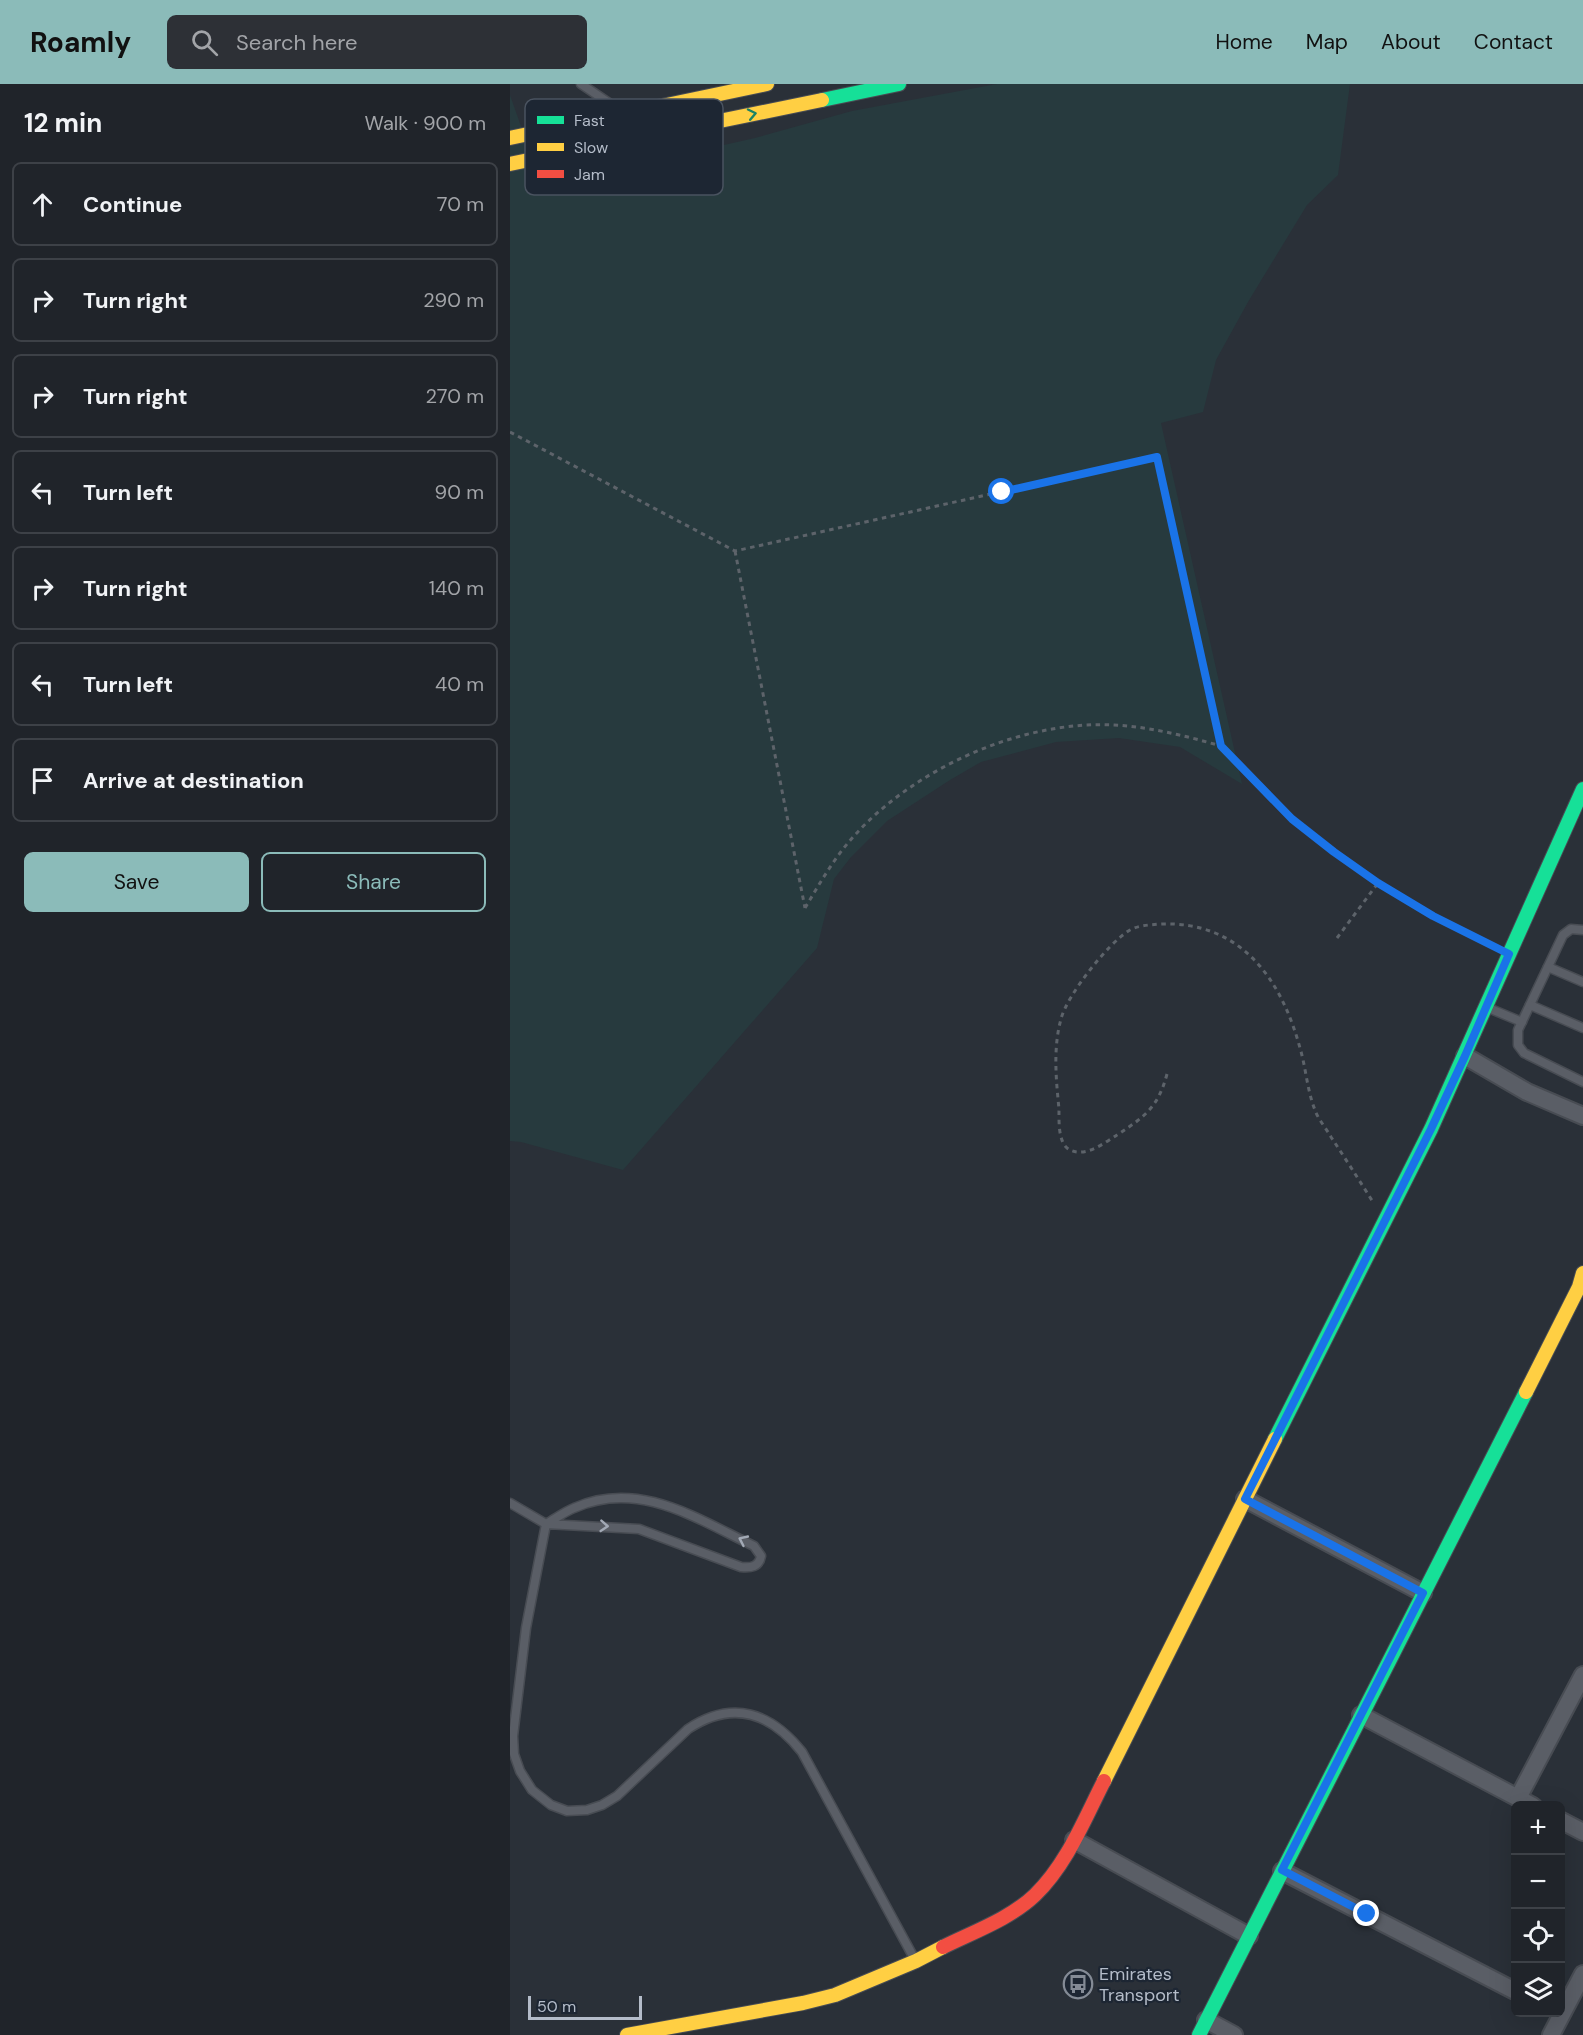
<!DOCTYPE html>
<meta charset="utf-8">
<style>
body{margin:0;font-family:"DM Sans",sans-serif;background:#2d3036;color:#f1f3f6}
.controls{position:absolute;right:18px;bottom:18px;display:grid;overflow:hidden;border-radius:9px;box-shadow:0 6px 24px #0002}
.controls button{width:54px;height:54px;display:grid;place-items:center;padding:0;border:0;border-bottom:2px solid #3d4147;background:#20242a;color:#f1f3f6;font:30px sans-serif}
.scale{position:absolute;left:18px;bottom:15px;width:114px;box-sizing:border-box;padding-left:6px;border:3px solid #b4bcc9;border-top:0;font-size:16px;line-height:21px;white-space:nowrap;color:#b4bcc9;-webkit-text-stroke:4px #1d2633;paint-order:stroke}
.stop{position:absolute;width:18px;height:18px;margin:-14px;border:4px solid #1a73e8;border-radius:50%;background:#fff}
.stop.end{background:#1a73e8;border-color:#fff;box-shadow:0 2px 6px #0008}
.list{margin:0;padding:0;list-style:none}
h2{display:flex;justify-content:space-between;align-items:center;height:78px;margin:0;padding:0 24px;font-size:26px}
h2 small{font-size:20px;font-weight:400;color:#a2a4a8}
.list li{display:grid;grid-template-columns:39px 1fr auto;gap:18px;align-items:center;box-sizing:border-box;height:84px;margin:0 12px 12px;padding:0 12px;border:2px solid #3d4147;border-radius:9px}
.list b{display:block;font-size:22px;white-space:nowrap}
.list em{font-size:20px;font-style:normal;color:#a2a4a8}
.actions{display:flex;gap:12px;padding:18px 24px}
.actions a{flex:1;padding:14px 0;border:2px solid #8bbbb9;border-radius:9px;text-align:center;font-size:21px;color:#8bbbb9}
.actions .main{background:#8bbbb9;color:#111}
.icon{flex:none;width:33px;height:33px;fill:none;stroke:currentColor;stroke-width:2;stroke-linecap:round;stroke-linejoin:round}
.map{position:relative;flex:none;width:1073px;height:1951px;overflow:hidden}
header{display:flex;align-items:center;gap:36px;box-sizing:border-box;height:84px;padding:0 30px;background:#8bbbb9;color:#111}
header strong{font-size:28px}
nav{display:flex;gap:33px;margin-inline-start:auto;font-size:21px}
.search{width:420px;height:54px;background:#2d3036;display:flex;align-items:center;gap:15px;box-sizing:border-box;padding:0 21px;border-radius:9px;color:#a2a4a8;font-size:22px}
main{display:flex}
aside{flex:1;background:#20242a}
.map>svg:first-child{display:block}
</style>
<header>
<strong>Roamly</strong>
<div class="search"><svg class="icon" aria-label="search" viewBox="0 0 24 24"><circle cx="10" cy="10" r="6"/><path d="M15 15l6 6"/></svg>Search here</div>
<nav><a>Home</a><a>Map</a><a>About</a><a>Contact</a></nav>
</header>
<main>
<aside>
<h2>12 min<small>Walk · 900 m</small></h2>
<ul class="list">
<li><svg class="icon" aria-label="ahead" viewBox="0 0 24 24"><path d="M12 20V5M6 11l6-6 6 6"/></svg><div><b>Continue</b></div><em>70 m</em></li>
<li><svg class="icon" aria-label="right" viewBox="0 0 24 24"><path d="M7 20v-9h11M14 6l5 5-5 5"/></svg><div><b>Turn right</b></div><em>290 m</em></li>
<li><svg class="icon" aria-label="right" viewBox="0 0 24 24"><path d="M7 20v-9h11M14 6l5 5-5 5"/></svg><div><b>Turn right</b></div><em>270 m</em></li>
<li><svg class="icon" aria-label="left" viewBox="0 0 24 24"><path d="M17 20v-9H6M10 6l-5 5 5 5"/></svg><div><b>Turn left</b></div><em>90 m</em></li>
<li><svg class="icon" aria-label="right" viewBox="0 0 24 24"><path d="M7 20v-9h11M14 6l5 5-5 5"/></svg><div><b>Turn right</b></div><em>140 m</em></li>
<li><svg class="icon" aria-label="left" viewBox="0 0 24 24"><path d="M17 20v-9H6M10 6l-5 5 5 5"/></svg><div><b>Turn left</b></div><em>40 m</em></li>
<li><svg class="icon" aria-label="arrive" viewBox="0 0 24 24"><path d="M6 21V4h12l-3 4 3 4H6"/></svg><div><b>Arrive at destination</b></div></li>
</ul>
<div class="actions"><a class="main">Save</a><a>Share</a></div>
</aside>
<div class="map">
<svg width="1073" height="1951" viewBox="0 0 1073 1951">
<rect width="100%" height="100%" fill="#2a3038"/>
<polygon fill="#273a3e" points="487,0 840,0 828,91 797,121 738,218 706,276 693,328 651,339 732,700 670,663 609,654 546,658 471,678 440,696 377,737 341,773 324,795 307,864 113,1086 11,1058 0,1057 0,11 32,102 245,54 342,27"/>
<g fill="none" stroke-linecap="round" stroke-linejoin="round">
<g stroke="#484c53" stroke-width="11">
<g id="lane">
<polyline points="71,0 105,23"/>
<polyline points="1073,846 1061,845 1053,851 1008,946 1008,961 1014,969 1073,998"/>
<polyline points="1038,883 1073,898"/>
<polyline points="1020,921 1073,944"/>
<polyline points="976,923 1012,938"/>
<path d="M 0,1419 L 36,1440 L 129,1445 L 231,1483 C 241,1484 249,1483 251,1472 L 244,1462 C 187,1435 129,1395 64,1424 C 54,1428 45,1435 36,1440 L 16,1544 L 3,1652 L 4,1670 L 10,1687 L 22,1706 L 41,1721 L 57,1727 L 77,1726 L 92,1721 L 107,1712 L 178,1645 C 223,1615 261,1629 292,1668 L 404,1874"/>
</g>
</g>
<g stroke="#484c53" stroke-width="20">
<g id="street">
<polyline points="955,972 1017,1008 1073,1032"/>
<polyline points="735,1415 913,1509"/>
<polyline points="851,1631 1023,1722"/>
<polyline points="1008,1714 1073,1591"/>
<polyline points="1050,1736 1073,1748"/>
<polyline points="564,1756 739,1852"/>
<polyline points="772,1787 1005,1907"/>
<polyline points="696,1936 724,1951"/>
<polyline points="1041,1951 1073,1890"/>
</g>
</g>
<g stroke="#484c53" stroke-width="16">
<g id="fast">
<polyline points="312,16 389,0"/>
<polyline points="765,1355 921,1045 1073,705"/>
<polyline points="689,1951 1016,1308"/>
</g>
</g>
<g stroke="#484c53" stroke-width="16">
<g id="slow">
<polyline points="0,54 257,0"/>
<polyline points="0,80 312,16"/>
<polyline points="1016,1308 1069,1203 1073,1189"/>
<polyline points="594,1697 765,1355"/>
<polyline points="117,1951 293,1919 325,1911 406,1877 433,1863"/>
</g>
</g>
<g stroke="#484c53" stroke-width="16">
<path id="jam" d="M 433,1863 C 463,1848 500,1835 525,1811 C 557,1780 574,1736 594,1697"/>
</g>
<g stroke="#5d636a" stroke-width="3" stroke-dasharray="4.5 4.5" stroke-linecap="butt">
<polyline points="0,348 225,467 647,373 711,662 782,735 824,768 868,799 923,832 982,861"/>
<polyline points="225,467 295,824"/>
<path d="M 295,824 C 310,799 324,774 344,752 C 405,684 512,636 604,641 C 641,643 676,652 711,662"/>
<polyline points="827,854 868,799"/>
<path d="M 657,990 C 648,1024 634,1033 607,1051 C 594,1059 573,1076 557,1064 C 548,1056 549,1036 549,1025 C 546,995 543,964 551,935 C 557,911 599,858 620,846 C 629,841 640,841 651,840 C 730,837 771,894 790,964 C 796,984 797,1006 805,1026 C 808,1035 816,1044 821,1053 C 835,1074 849,1096 863,1118"/>
</g>
<use href="#lane" stroke="#5a5e66" stroke-width="8"/>
<use href="#street" stroke="#5a5e66" stroke-width="16"/>
<use href="#fast" stroke="#16e098" stroke-width="14"/>
<use href="#slow" stroke="#ffcf43" stroke-width="14"/>
<use href="#jam" stroke="#f24e42" stroke-width="14"/>
</g>
<defs><path id="oneway-chevron" d="M-2-3.5L2.5 0L-2 3.5" fill="none" stroke-width="1.6" stroke-linecap="round" stroke-linejoin="round" transform="scale(1.5)"/></defs>
<use stroke="#1a8366" href="#oneway-chevron" transform="translate(242 30) rotate(-12)"/>
<g stroke="#a2a9b5">
<use href="#oneway-chevron" transform="translate(94 1442) rotate(4)"/>
<use href="#oneway-chevron" transform="translate(233 1456) rotate(-155)"/>
</g>
<g fill="none" stroke-linecap="round" stroke-linejoin="round">
<polyline stroke="#1a73e8" stroke-width="8" points="492,408 647,373 711,662 782,735 824,768 868,799 923,832 999,870 955,972 921,1045 735,1415 913,1509 772,1786 857,1830"/>
</g>
<defs>
<g id="bus-ring" transform="scale(1.5)"><circle r="9.5" fill="#1d2633" stroke="#848b96" stroke-width="1.5"/><path d="M-5-6H5V4H4V6H2V4H-2V6H-4V4H-5ZM-3.5-4V0h7V-4ZM-3.5 1.2v1.5H-2V1.2ZM2 1.2v1.5H3.5V1.2Z" fill="#848b96"/></g>
</defs>
<g fill-rule="evenodd">
<use href="#bus-ring" x="568" y="1900"/>
</g>
<g text-anchor="middle" stroke-width="4.5" stroke-linejoin="round" paint-order="stroke">
<g font-size="18" fill="#b4bcc9" stroke="#1d2633" text-anchor="start">
<text x="589" y="1896">Emirates<tspan x="589" dy="21">Transport</tspan></text>
</g>
</g>
<rect x="15" y="15" width="198" height="96" rx="9" fill="#1d2633" stroke="#4a5360" stroke-width="1.5"/>
<rect x="27" y="32" width="27" height="8" fill="#16e098"/>
<rect x="27" y="59" width="27" height="8" fill="#ffcf43"/>
<rect x="27" y="86" width="27" height="8" fill="#f24e42"/>
<g font-size="16" fill="#b4bcc9">
<text x="64" y="42">Fast</text>
<text x="64" y="69">Slow</text>
<text x="64" y="96">Jam</text>
</g>
</svg>
<div class="controls">
<button>+</button>
<button>−</button>
<button><svg class="icon" aria-label="locate" viewBox="0 0 24 24"><circle cx="12" cy="12" r="6"/><path d="M12 2v4M12 18v4M2 12h4M18 12h4"/></svg></button>
<button><svg class="icon" aria-label="layers" viewBox="0 0 24 24"><path d="M12 4l9 5-9 5-9-5zM3 14l9 5 9-5"/></svg></button>
</div>
<div class="scale">50 m</div>
<div class="stop" style="left:492px;top:408px"></div>
<div class="stop end" style="left:857px;top:1830px"></div>
</div>
</main>
